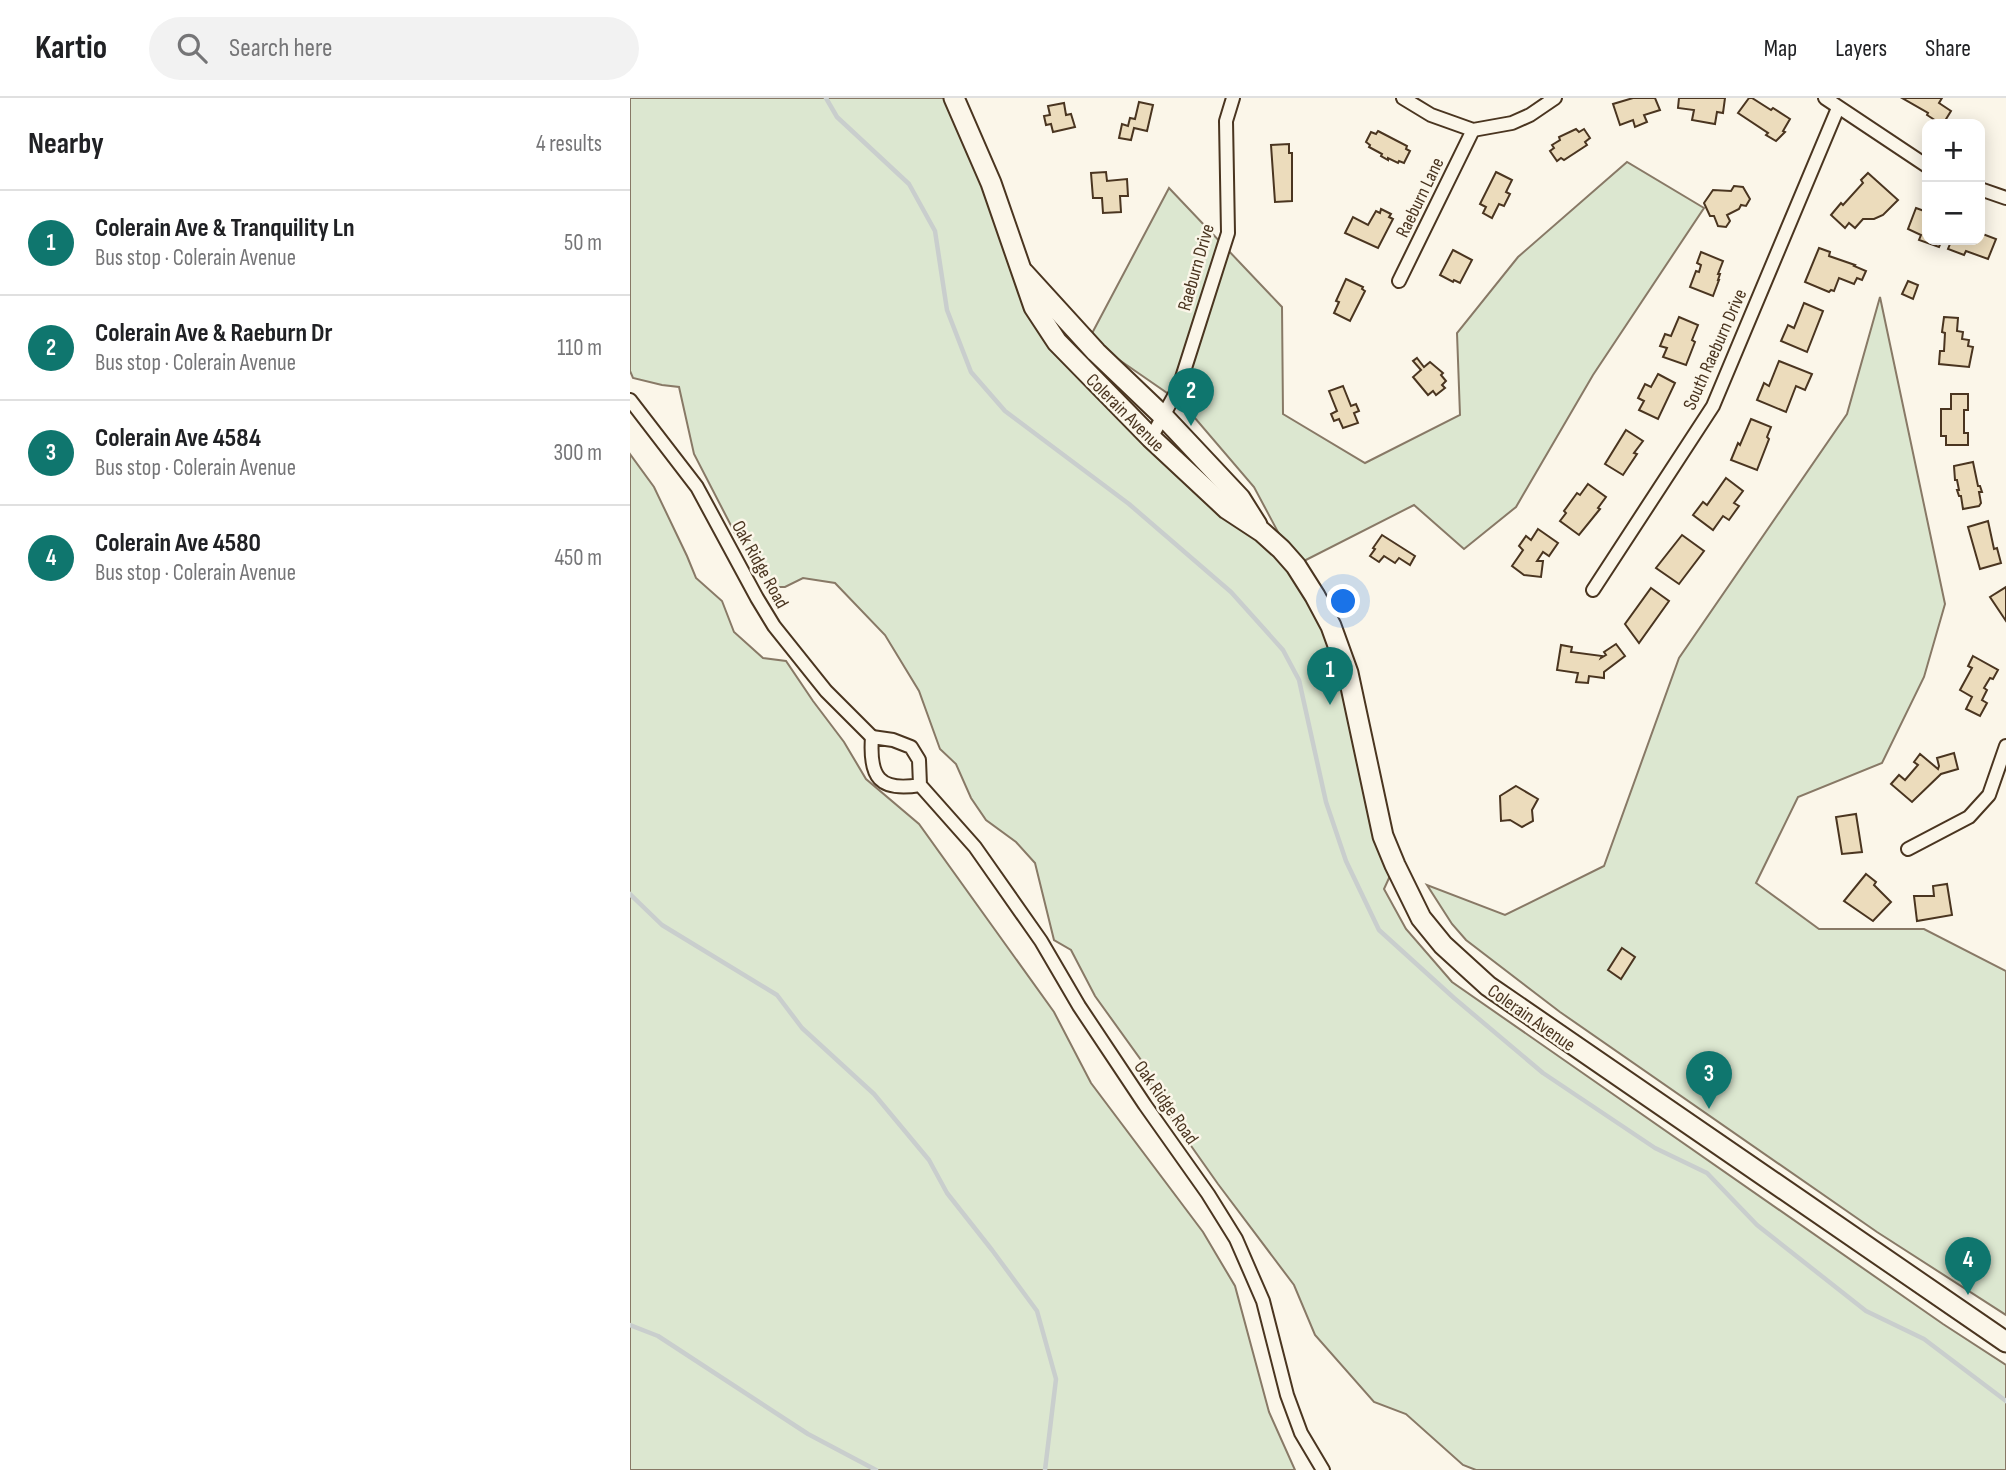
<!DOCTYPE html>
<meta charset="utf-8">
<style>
body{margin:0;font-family:"Sofia Sans Condensed",sans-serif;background:#f2f2f2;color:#202124}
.controls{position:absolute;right:21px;top:21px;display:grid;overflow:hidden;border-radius:14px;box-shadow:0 4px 18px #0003}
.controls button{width:63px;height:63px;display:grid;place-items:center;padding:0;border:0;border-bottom:2px solid #e0e0e0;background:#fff;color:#202124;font:35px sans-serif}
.you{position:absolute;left:714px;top:504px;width:24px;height:24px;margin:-18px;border:5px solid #fff;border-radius:50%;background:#1a73e8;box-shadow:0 0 0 10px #1a73e833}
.badge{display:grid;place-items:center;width:46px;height:46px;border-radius:50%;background:#0f766e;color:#fff;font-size:23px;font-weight:700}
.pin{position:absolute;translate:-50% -58px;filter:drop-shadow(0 2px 4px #0008)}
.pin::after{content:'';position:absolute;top:37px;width:24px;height:21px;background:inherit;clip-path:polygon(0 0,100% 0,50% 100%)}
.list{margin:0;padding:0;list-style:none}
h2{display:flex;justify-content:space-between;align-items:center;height:91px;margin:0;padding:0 28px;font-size:30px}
h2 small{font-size:23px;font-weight:400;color:#757577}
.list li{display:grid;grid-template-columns:46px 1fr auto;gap:21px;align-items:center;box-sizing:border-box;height:105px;padding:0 28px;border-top:2px solid #e0e0e0}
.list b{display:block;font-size:26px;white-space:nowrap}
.list p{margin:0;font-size:23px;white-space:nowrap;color:#757577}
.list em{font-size:23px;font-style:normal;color:#757577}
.icon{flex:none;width:38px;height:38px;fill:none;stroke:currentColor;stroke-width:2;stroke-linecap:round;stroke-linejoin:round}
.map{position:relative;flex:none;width:1376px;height:1372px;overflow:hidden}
header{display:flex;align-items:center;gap:42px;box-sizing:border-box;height:98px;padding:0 35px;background:#fff;border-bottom:2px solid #e0e0e0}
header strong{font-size:33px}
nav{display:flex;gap:38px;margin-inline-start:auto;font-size:24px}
.search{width:490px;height:63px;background:#f2f2f2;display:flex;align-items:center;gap:18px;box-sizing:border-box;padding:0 24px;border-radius:38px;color:#757577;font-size:26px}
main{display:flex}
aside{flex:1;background:#fff}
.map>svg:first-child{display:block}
</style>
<header>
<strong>Kartio</strong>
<div class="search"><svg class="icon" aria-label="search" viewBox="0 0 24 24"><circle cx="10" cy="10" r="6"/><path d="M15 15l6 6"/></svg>Search here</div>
<nav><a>Map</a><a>Layers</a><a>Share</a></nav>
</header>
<main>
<aside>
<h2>Nearby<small>4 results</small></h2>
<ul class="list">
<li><span class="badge">1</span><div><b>Colerain Ave &amp; Tranquility Ln</b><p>Bus stop · Colerain Avenue</p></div><em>50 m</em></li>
<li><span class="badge">2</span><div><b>Colerain Ave &amp; Raeburn Dr</b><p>Bus stop · Colerain Avenue</p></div><em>110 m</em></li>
<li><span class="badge">3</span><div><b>Colerain Ave 4584</b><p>Bus stop · Colerain Avenue</p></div><em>300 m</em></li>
<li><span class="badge">4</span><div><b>Colerain Ave 4580</b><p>Bus stop · Colerain Avenue</p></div><em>450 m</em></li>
</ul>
</aside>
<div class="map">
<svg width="1376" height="1372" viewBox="0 0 1376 1372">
<rect width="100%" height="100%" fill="#fbf6e9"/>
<g fill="#dce7d0" stroke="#887966" stroke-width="2">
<polygon points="0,0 324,0 427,244 664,464 624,389 553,306 459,241 539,90 652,209 653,316 735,365 830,317 827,235 888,159 997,64 1074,110 963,277 886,409 834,451 784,407 666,467 701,528 765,767 754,791 776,831 822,884 1313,1226 1376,1267 1376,1372 846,1372 833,1367 776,1316 744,1304 685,1237 664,1187 588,1086 523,994 516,969 465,898 441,852 424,842 405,765 386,744 356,722 341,700 326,666 310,651 289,593 255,537 205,485 173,480 155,489 141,489 109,443 64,356 49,289 32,287 3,280 0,273"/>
<polygon points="1250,199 1315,506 1294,579 1252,665 1168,699 1126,785 1189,831 1294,831 1376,873 1376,1217 1247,1134 930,914 836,842 822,826 797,787 875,817 974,768 1049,560 1217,316"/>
<polygon points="0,356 24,389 57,458 66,480 92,503 104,534 133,560 156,563 183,603 214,644 236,681 289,726 424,914 461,985 573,1134 605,1188 639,1314 665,1372 0,1372"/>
</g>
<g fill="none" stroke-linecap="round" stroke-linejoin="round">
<g stroke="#c9cecd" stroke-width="4.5">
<polyline points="196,0 207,19 279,86 305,133 317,212 341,274 375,313 499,406 601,494 653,552 669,582 696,704 716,763 749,832 824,900 913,975 1025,1050 1077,1075 1127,1127 1236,1213 1294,1241 1376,1303"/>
<polyline points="0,796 32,827 147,897 172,930 244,996 299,1062 317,1095 362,1152 407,1213 426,1281 415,1372"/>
<polyline points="0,1227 28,1238 178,1336 246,1372"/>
</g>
</g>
<g fill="#ecdcbc" stroke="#4a3520" stroke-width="2">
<polygon points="1003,0 1025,0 1030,12 1014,17 1017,24 1005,29 1003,22 990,27 983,6"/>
<polygon points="1049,0 1095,0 1093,15 1087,14 1085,26 1062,22 1064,12 1048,10"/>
<polygon points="1119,0 1122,0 1141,12 1143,10 1160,21 1153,33 1155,34 1146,43 1136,37 1138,35 1108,15"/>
<polygon points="1272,0 1312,0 1309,5 1321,13 1313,26 1311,26 1297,17 1298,15"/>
<polygon points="509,4 523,7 517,33 504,30 501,42 489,40 492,26 498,28 500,20 505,21"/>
<polygon points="434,5 436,17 441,16 445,29 423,34 421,26 416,27 414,18 420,17 418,8"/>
<polygon points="946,31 949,34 954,31 960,40 955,44 957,47 934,62 931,60 927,63 920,53 924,50 922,47 930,42 929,39"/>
<polygon points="748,33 777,48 776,51 780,53 774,65 769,63 768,65 758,60 758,62 751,58 752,56 739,49 740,47 736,44 741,34 746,36"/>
<polygon points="659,46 659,55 662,55 662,103 645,104 641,47"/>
<polygon points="476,74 477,83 497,81 498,98 490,98 491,114 473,115 472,100 463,100 461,75"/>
<polygon points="866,74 882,82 876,94 880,96 874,108 869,106 862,120 853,115 856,109 850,106"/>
<polygon points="1238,75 1268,102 1253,117 1244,121 1233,121 1225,130 1219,125 1215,130 1201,117 1211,105 1213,107 1233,85 1231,82"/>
<polygon points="1104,88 1113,89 1120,101 1116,108 1111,107 1109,111 1097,117 1100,123 1096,129 1088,128 1084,118 1080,118 1074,105 1083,92 1101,93"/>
<polygon points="1286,110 1297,114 1297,142 1312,142 1309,149 1289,142 1291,137 1278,131"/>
<polygon points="751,111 761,116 759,119 763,121 748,150 715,135 723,119 738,127 746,113 750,115"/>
<polygon points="1350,135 1366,141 1358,161 1336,153 1334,157 1318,151 1320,146 1314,142 1350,142"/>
<polygon points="1189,150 1200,154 1199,158 1225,167 1224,168 1236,173 1232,182 1227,180 1224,186 1209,180 1204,193 1201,192 1199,194 1175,184"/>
<polygon points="823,152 842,162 830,185 824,182 823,184 810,177"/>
<polygon points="1071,154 1093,163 1088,176 1090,176 1088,182 1089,182 1083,198 1060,189 1066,173 1069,174 1071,167 1067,165"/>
<polygon points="716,181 733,189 732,191 735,193 720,223 704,215 709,204 706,203"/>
<polygon points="1278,183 1288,187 1283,201 1272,196"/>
<polygon points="1174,205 1193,213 1177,254 1151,243 1158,227 1164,230"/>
<polygon points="1049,219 1068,227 1062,242 1065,244 1056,267 1033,259 1037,250 1030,248 1035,236 1041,238"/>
<polygon points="1314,219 1328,220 1327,233 1333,234 1332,241 1339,242 1338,248 1343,249 1339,269 1309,266 1310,253 1314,253 1315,235 1312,234"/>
<polygon points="787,260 794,269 800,264 813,275 811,277 816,283 812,287 815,290 806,297 803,293 798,297 783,279 791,272 783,263"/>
<polygon points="1149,263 1182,276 1175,292 1166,288 1156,314 1127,302 1134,285 1139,288"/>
<polygon points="1028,276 1045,285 1028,321 1009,312 1014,303 1008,300 1015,286 1021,289"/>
<polygon points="713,288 721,308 726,306 729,313 724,315 728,325 713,330 709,321 704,323 701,316 707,313 699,293"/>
<polygon points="1321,296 1338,296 1338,312 1334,312 1334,335 1338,335 1338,347 1316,347 1316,338 1311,338 1311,311 1321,311"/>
<polygon points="1121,321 1141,329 1137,339 1139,341 1127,372 1101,362 1108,345 1110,347"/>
<polygon points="996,332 1013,343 1004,355 1007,356 993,377 975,366"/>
<polygon points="1343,364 1348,388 1350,388 1352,394 1349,394 1351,405 1349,408 1333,411 1331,398 1329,398 1327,392 1329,392 1327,382 1325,382 1324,368"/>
<polygon points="1096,380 1113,393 1104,405 1109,408 1099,422 1093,418 1083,432 1063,417 1073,404 1077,407"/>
<polygon points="958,386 976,399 968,410 970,411 949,437 930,423 936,415 934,413 947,395 950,397"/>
<polygon points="1358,423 1364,451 1367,450 1371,465 1350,471 1338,429"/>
<polygon points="908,431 928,445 919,458 913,454 907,463 913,463 911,479 894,477 882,468 893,452 889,448 896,438 901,442"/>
<polygon points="752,437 785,458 780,467 769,460 765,465 754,458 749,464 740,458 745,451 743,450"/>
<polygon points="1052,437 1074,453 1049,486 1026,470"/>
<polygon points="1376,489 1376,523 1360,499"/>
<polygon points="1021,490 1039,503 1009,545 995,526"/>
<polygon points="986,546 995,558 974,574 974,580 959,578 958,585 946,584 948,575 927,572 931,547 942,549 941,554 972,558 971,560 976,557 974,554"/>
<polygon points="1343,558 1368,572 1363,581 1360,580 1354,590 1357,592 1352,602 1357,605 1350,618 1336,611 1342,599 1330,592 1342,570 1338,568"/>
<polygon points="1324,655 1328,671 1311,676 1282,704 1261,686 1269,677 1275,682 1288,667 1284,664 1290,656 1308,671 1309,668 1307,660"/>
<polygon points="886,688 908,701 902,712 903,723 892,729 880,722 871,723 870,698"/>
<polygon points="1226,716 1232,754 1212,756 1206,719"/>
<polygon points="1236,776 1246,784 1244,787 1261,804 1243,823 1214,803"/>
<polygon points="1317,786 1322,817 1287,823 1284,798 1304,798 1303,788"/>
<polygon points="992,850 1005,859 991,881 978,872"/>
</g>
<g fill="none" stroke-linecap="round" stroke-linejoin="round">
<g stroke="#4a3520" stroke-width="16">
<g id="street">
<polyline points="773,0 801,17 843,32 882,25 900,17 925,0"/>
<polyline points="1195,0 1297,68"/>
<polyline points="1350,91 1376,100"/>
<polyline points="769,183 843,32"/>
<polyline points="0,302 67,389 127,500 144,528 196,593 242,639"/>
<polyline points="521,340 549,289 598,135 596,23 603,0"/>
<polyline points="963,492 1083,308 1208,10"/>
<path d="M 290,687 C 249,694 239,679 242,639 L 263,642 L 281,649 L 289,662 L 290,687 L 345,749 L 411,843 L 449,908 L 515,1007 L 578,1096 L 606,1141 L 633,1203 L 657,1297 L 671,1335 L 693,1372"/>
<polyline points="1278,751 1339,719 1359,697 1376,648"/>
</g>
</g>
<g stroke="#4a3520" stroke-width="23">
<g id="primary">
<polyline points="324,0 361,85 404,209 427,244 521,340 597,411 632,434 651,451 666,468 685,498 701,528 718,575 753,738 765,767 791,820 813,847 858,888 1376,1244"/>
<polyline points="394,175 466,254 533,318 610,400 627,427"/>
</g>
</g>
<use href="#street" stroke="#fbf6e9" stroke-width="12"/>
<use href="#primary" stroke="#fbf6e9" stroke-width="19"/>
</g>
<g text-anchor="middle" stroke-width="5" stroke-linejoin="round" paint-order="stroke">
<g font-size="19" fill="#4a3520" stroke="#fbf6e9">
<text transform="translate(789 99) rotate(-64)" y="7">Raeburn Lane</text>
<text transform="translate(565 169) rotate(-74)" y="7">Raeburn Drive</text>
<text transform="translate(1084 251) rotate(-66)" y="7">South Raeburn Drive</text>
<text transform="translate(496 314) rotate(45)" y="7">Colerain Avenue</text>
<text transform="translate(131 466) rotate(61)" y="7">Oak Ridge Road</text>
<text transform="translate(902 919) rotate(35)" y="7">Colerain Avenue</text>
<text transform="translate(537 1004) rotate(55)" y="7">Oak Ridge Road</text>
</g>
</g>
</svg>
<div class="controls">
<button>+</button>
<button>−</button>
</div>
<div class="you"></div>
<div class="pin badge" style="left:700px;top:607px">1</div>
<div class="pin badge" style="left:561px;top:328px">2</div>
<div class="pin badge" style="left:1079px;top:1011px">3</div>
<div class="pin badge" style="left:1338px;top:1197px">4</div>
</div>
</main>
